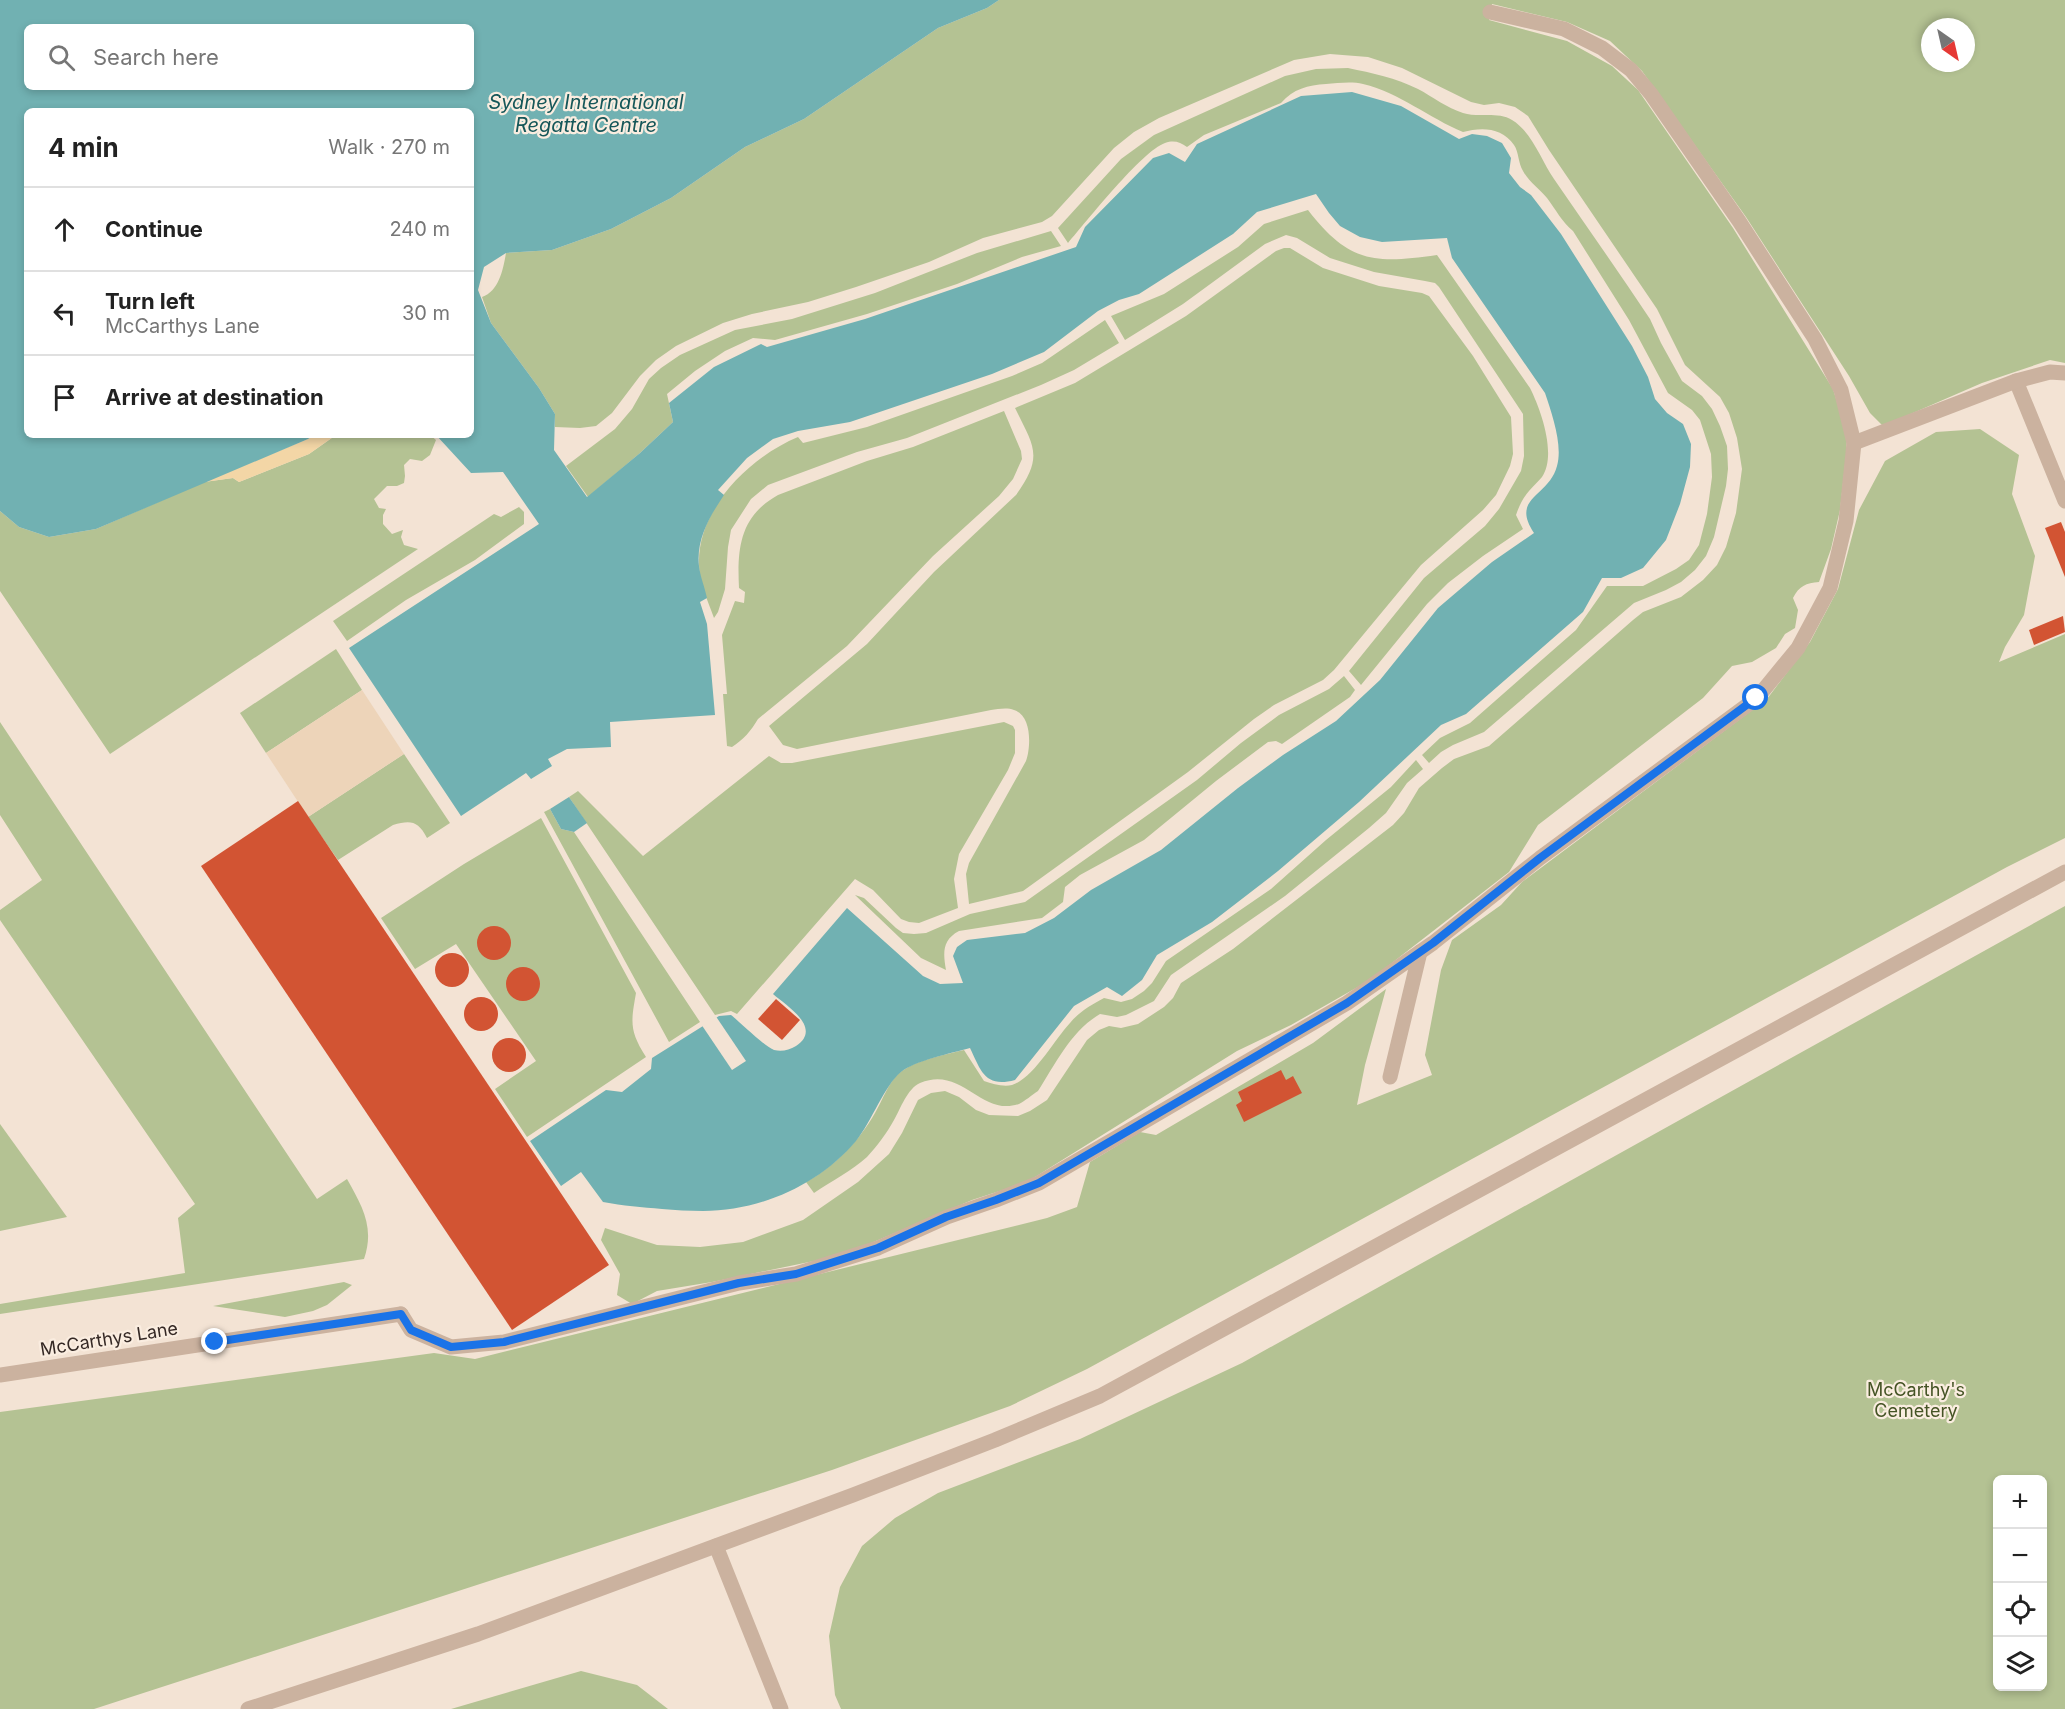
<!DOCTYPE html>
<meta charset="utf-8">
<style>
body{margin:0;font-family:Inter,sans-serif;background:#f6f6f6;color:#222}
.controls{position:absolute;right:18px;bottom:18px;display:grid;overflow:hidden;border-radius:9px;box-shadow:0 3px 9px #0003}
.controls button{width:54px;height:54px;display:grid;place-items:center;padding:0;border:0;border-bottom:2px solid #e0e0e0;background:#fff;color:#222;font:30px sans-serif}
.compass{position:absolute;left:1921px;top:18px;width:54px;height:54px;border-radius:50%;background:#fff;box-shadow:0 3px 9px #0003;rotate:146deg}
.stop{position:absolute;width:18px;height:18px;margin:-14px;border:4px solid #1a73e8;border-radius:50%;background:#fff}
.stop.end{background:#1a73e8;border-color:#fff;box-shadow:0 2px 6px #0008}
.list{margin:0;padding:0;list-style:none}
h2{display:flex;justify-content:space-between;align-items:center;height:78px;margin:0;padding:0 24px;font-size:26px}
h2 small{font-size:20px;font-weight:400;color:#767676}
.list li{display:grid;grid-template-columns:39px 1fr auto;gap:18px;align-items:center;box-sizing:border-box;height:84px;padding:0 24px;border-top:2px solid #e0e0e0}
.list b{display:block;font-size:22px;white-space:nowrap}
.list p{margin:0;font-size:20px;white-space:nowrap;color:#767676}
.list em{font-size:20px;font-style:normal;color:#767676}
.icon{flex:none;width:33px;height:33px;fill:none;stroke:currentColor;stroke-width:2;stroke-linecap:round;stroke-linejoin:round}
.map{position:relative;flex:none;width:2065px;height:1709px;overflow:hidden}
.search{position:absolute;background:#fff;box-shadow:0 3px 9px #0003;left:24px;top:24px;width:450px;height:66px;display:flex;align-items:center;gap:15px;box-sizing:border-box;padding:0 21px;border-radius:9px;color:#767676;font-size:22px}
.panel{position:absolute;background:#fff;box-shadow:0 3px 9px #0003;left:24px;top:108px;width:450px;height:330px;border-radius:9px}
.map>svg:first-child{display:block}
</style>
<div class="map">
<svg width="2065" height="1709" viewBox="0 0 2065 1709">
<rect width="100%" height="100%" fill="#f3e3d4"/>
<g fill="#b4c293" fill-rule="evenodd">
<path d="M 999,0 L 2065,0 L 2065,363 L 2050,360 L 1982,383 L 1883,426 L 1870,413 L 1849,376 L 1746,217 L 1642,71 L 1610,41 L 1567,22 L 1492,4 L 1489,20 L 1567,41 L 1612,66 L 1638,90 L 1733,228 L 1833,389 L 1847,434 L 1846,456 L 1840,510 L 1831,549 L 1819,582 C 1806,583 1799,586 1793,598 L 1798,610 L 1795,628 L 1785,634 L 1776,648 L 1752,662 L 1732,666 L 1703,698 L 1538,825 L 1509,872 L 1370,980 L 1291,1025 L 1237,1051 L 1027,1182 L 972,1200 L 843,1255 L 712,1282 L 657,1291 L 632,1304 L 617,1295 L 620,1274 L 601,1240 L 605,1228 L 657,1245 L 700,1247 L 743,1242 L 803,1220 L 858,1182 L 889,1154 L 902,1133 L 918,1100 L 931,1093 L 945,1091 L 959,1097 L 976,1110 L 989,1115 L 1018,1116 L 1030,1111 L 1047,1100 L 1087,1040 L 1099,1030 L 1109,1026 L 1121,1028 L 1138,1024 L 1164,1007 L 1173,998 L 1181,983 L 1233,949 L 1393,825 L 1404,813 L 1419,788 L 1442,768 L 1454,759 L 1489,746 L 1633,620 L 1643,612 L 1681,597 L 1703,580 L 1717,565 L 1726,547 L 1736,513 L 1742,469 L 1737,438 L 1729,413 L 1720,397 L 1685,365 L 1657,309 L 1549,150 L 1528,116 L 1515,107 L 1499,103 L 1484,105 L 1471,102 L 1402,68 L 1368,57 L 1330,54 L 1294,60 L 1159,118 L 1134,132 L 1114,148 L 1052,216 L 1042,222 L 983,238 L 929,262 L 856,287 L 808,302 L 752,314 L 723,323 L 676,346 L 656,360 L 640,376 L 612,413 L 596,426 L 580,428 L 555,427 L 555,414 L 539,388 L 491,323 L 482,297 C 499,291 503,270 506,253 L 552,250 L 611,229 L 671,198 L 745,147 L 804,119 L 938,28 L 987,8 ZM 1930,27 L 1966,27 L 1966,63 L 1930,63 Z"/>
<path d="M 1348,68 C 1372,73 1396,78 1418,89 C 1433,97 1447,108 1463,113 C 1478,118 1498,111 1512,120 C 1532,132 1541,160 1554,179 C 1586,226 1619,272 1650,319 L 1661,343 L 1682,381 L 1702,396 L 1712,409 L 1720,426 L 1727,446 L 1728,469 L 1726,486 L 1714,537 L 1706,556 L 1695,570 L 1681,582 L 1666,590 L 1634,603 L 1484,732 L 1453,745 L 1441,752 L 1429,763 L 1422,755 L 1440,738 L 1470,723 L 1576,630 L 1607,586 L 1643,586 L 1676,569 L 1689,560 L 1699,545 L 1707,514 L 1712,477 L 1711,454 L 1700,420 L 1692,410 L 1668,393 L 1629,320 L 1573,231 C 1562,222 1556,210 1547,198 C 1540,189 1529,182 1523,171 C 1518,163 1519,152 1514,145 C 1502,127 1481,127 1463,132 C 1429,118 1400,93 1363,84 C 1352,81 1338,83 1326,84 C 1308,85 1293,89 1281,103 L 1204,135 L 1187,147 C 1180,142 1174,140 1165,143 C 1142,151 1087,221 1068,243 L 1058,228 L 1121,159 L 1154,135 L 1285,76 L 1316,69 Z"/>
<path d="M 1308,210 C 1349,263 1374,264 1437,255 L 1530,388 C 1541,410 1557,455 1542,477 C 1538,482 1533,486 1529,491 C 1523,498 1519,506 1516,515 L 1523,529 L 1483,556 L 1448,583 L 1427,604 L 1361,685 L 1349,671 L 1424,578 L 1485,526 L 1499,509 L 1521,471 L 1524,456 L 1523,414 L 1439,287 L 1435,283 L 1425,281 L 1374,272 L 1330,258 L 1297,238 L 1286,235 L 1265,244 L 1183,304 L 1125,340 L 1111,316 L 1164,294 L 1238,247 L 1264,224 Z"/>
<polygon points="1051,231 1061,246 1022,257 957,284 867,314 775,340 753,338 725,351 695,371 667,394 673,422 640,453 588,497 566,466 615,429 632,409 649,379 661,368 680,355 735,330 792,319 875,293 977,253"/>
<path d="M 1284,248 L 1290,248 L 1323,268 L 1379,286 L 1422,293 L 1429,296 L 1473,356 L 1511,417 L 1513,454 L 1510,466 L 1496,495 L 1483,510 L 1421,565 L 1334,670 L 1323,680 L 1274,705 L 1254,719 L 1188,772 L 1023,891 L 969,904 L 966,874 L 969,863 L 1026,761 C 1031,747 1032,715 1014,710 C 1007,707 998,709 991,710 L 797,749 L 783,745 L 769,726 L 867,644 L 934,572 L 1016,495 C 1044,456 1034,447 1015,408 L 1075,383 L 1186,316 L 1276,251 Z"/>
<path d="M 1105,320 L 1119,343 L 1074,370 L 1041,385 L 907,438 L 857,452 L 768,485 L 751,499 L 731,530 L 728,547 L 725,589 L 718,612 L 714,618 C 708,601 699,582 699,565 C 697,508 750,457 798,437 L 803,443 L 867,427 L 1012,376 L 1042,363 Z"/>
<path d="M 1004,411 L 1021,451 L 1022,459 L 1013,479 L 999,496 L 933,556 L 847,646 L 758,719 C 751,731 743,740 732,747 L 727,746 L 723,694 L 727,694 L 722,635 L 735,601 L 744,603 L 745,592 L 739,588 C 737,548 740,516 778,495 L 867,461 L 913,447 Z"/>
<polygon points="1980,429 2019,455 2012,494 2035,556 2024,615 2005,647 1999,662 2065,634 2065,838 2007,867 1087,1369 1010,1406 832,1470 94,1709 0,1709 0,1412 434,1353 475,1359 1047,1218 1077,1207 1090,1162 1140,1132 1156,1135 1313,1043 1386,989 1365,1065 1357,1105 1432,1075 1425,1055 1441,970 1452,940 1501,905 1522,882 1767,699 1810,642 1838,589 1859,510 1885,461 1936,432"/>
<polygon points="336,435 430,435 436,440 430,455 422,461 410,459 404,465 405,476 404,483 397,486 387,486 374,499 379,508 386,509 383,515 383,524 392,534 403,530 401,537 404,545 418,549 110,754 0,591 0,511 19,527 49,537 96,529 204,482 233,478 239,482 309,454"/>
<polygon points="519,507 524,512 524,524 475,560 406,600 347,641 333,621 494,514 501,517"/>
<polygon points="336,649 362,690 266,753 240,713"/>
<path d="M 1344,676 L 1355,690 L 1350,697 L 1282,744 L 1276,741 L 1268,742 L 1216,781 L 1144,840 L 1080,875 L 1065,887 L 1063,902 L 1042,918 L 959,931 C 942,940 943,953 946,970 L 921,958 L 855,895 L 864,898 L 896,928 L 903,933 L 914,934 L 926,933 L 970,914 L 1025,902 L 1197,780 L 1241,743 L 1279,715 L 1329,689 Z"/>
<path d="M 0,722 L 317,1199 L 347,1179 C 362,1206 375,1227 364,1259 L 0,1314 L 0,1304 L 185,1273 L 178,1218 L 195,1204 L 0,920 L 0,910 L 42,880 L 0,815 Z"/>
<polygon points="1004,722 1013,726 1015,730 1015,753 1008,770 959,854 954,879 958,908 919,923 909,922 901,919 873,890 855,879 737,1014 731,1011 715,1015 569,797 578,791 643,856 769,756 781,763 792,763"/>
<path d="M 404,754 L 450,823 L 427,838 C 418,821 411,820 393,825 L 338,860 L 308,817 Z"/>
<path d="M 1416,760 L 1423,769 L 1407,783 L 1386,813 L 1369,828 L 1285,896 L 1171,975 L 1154,1001 L 1126,1015 L 1117,1017 L 1100,1014 C 1071,1031 1056,1063 1038,1091 C 1032,1095 1025,1101 1019,1104 C 981,1117 962,1065 920,1083 C 907,1089 901,1108 894,1120 C 887,1133 877,1146 867,1157 C 853,1170 830,1182 814,1193 L 806,1182 C 834,1167 859,1141 875,1113 C 883,1100 889,1080 902,1071 C 919,1059 944,1055 964,1050 L 984,1081 C 993,1084 1003,1087 1012,1085 C 1034,1078 1054,1040 1070,1023 C 1079,1012 1091,1005 1104,998 L 1121,1002 L 1132,999 L 1144,991 L 1152,983 L 1166,961 L 1271,889 L 1326,840 L 1391,787 Z"/>
<polygon points="550,809 561,829 574,832 700,1022 669,1042 544,812"/>
<path d="M 541,818 L 636,993 C 631,1022 629,1030 646,1057 L 527,1137 L 495,1089 L 536,1061 L 456,944 L 415,969 L 381,918 L 464,864 Z"/>
<path d="M 2065,906 L 2065,1709 L 841,1709 L 835,1695 L 829,1636 L 840,1587 L 862,1546 L 895,1518 L 938,1493 L 1080,1439 L 1242,1363 ZM 1998,1480 L 2042,1480 L 2042,1686 L 1998,1686 Z"/>
<polygon points="0,1124 67,1217 0,1231"/>
<polygon points="344,1282 352,1285 327,1305 313,1311 285,1317 213,1306"/>
<polygon points="581,1671 637,1685 668,1709 451,1709"/>
</g>
<polygon fill="#f3d6a6" points="314,435 336,435 309,454 239,482 233,478 204,482 308,439"/>
<polygon fill="#edd4b9" points="362,690 404,754 308,817 266,753"/>
<g fill="#71b1b2" fill-rule="evenodd">
<path d="M 0,0 L 999,0 L 987,8 L 938,28 L 804,119 L 745,147 L 671,198 L 611,229 L 552,250 L 506,253 L 484,267 L 478,290 L 491,323 L 539,388 L 555,414 L 554,450 L 587,497 L 640,453 L 673,422 L 669,403 L 714,367 L 761,344 L 767,347 L 865,319 L 1076,247 L 1085,227 L 1153,158 L 1169,153 L 1185,162 L 1197,144 L 1301,96 L 1352,92 L 1401,106 L 1459,139 L 1472,134 L 1487,136 L 1502,143 L 1511,158 L 1509,173 L 1520,187 L 1531,195 L 1561,234 L 1632,346 L 1648,377 L 1655,399 L 1667,413 L 1683,424 L 1691,444 L 1690,467 L 1680,504 L 1666,540 L 1643,568 L 1621,578 L 1602,578 L 1583,612 L 1466,714 L 1441,725 L 1359,802 L 1278,871 L 1212,922 L 1157,955 L 1142,980 L 1122,996 L 1107,987 L 1074,1006 L 1015,1080 C 985,1088 981,1071 970,1048 C 952,1053 914,1061 901,1072 C 884,1086 872,1121 856,1141 C 819,1185 760,1211 703,1211 C 689,1211 675,1210 662,1209 C 642,1207 623,1206 603,1202 L 581,1172 L 561,1186 L 530,1141 L 606,1090 L 622,1092 L 651,1069 L 652,1058 L 719,1016 L 731,1015 C 740,1022 765,1047 774,1050 C 782,1052 789,1050 796,1046 C 823,1028 787,1006 773,994 L 847,908 L 923,976 L 940,984 L 963,983 L 953,956 L 957,947 L 967,940 L 1025,933 L 1054,918 L 1091,890 L 1161,850 L 1238,788 L 1283,755 L 1336,721 L 1380,680 L 1438,608 L 1492,562 L 1534,533 C 1510,497 1549,497 1557,466 C 1563,445 1552,414 1545,393 L 1452,258 L 1447,238 L 1382,242 L 1360,237 L 1340,226 L 1329,213 L 1316,194 L 1257,212 L 1233,234 L 1139,294 L 1119,300 L 1098,311 L 1044,352 L 992,374 L 850,422 L 798,431 L 773,439 L 747,458 L 718,490 L 724,495 C 710,516 696,539 699,566 C 700,576 705,588 707,598 L 700,602 L 707,624 L 715,715 L 610,722 L 611,747 L 567,749 L 548,759 L 552,766 L 531,779 L 526,773 L 461,816 L 349,648 L 539,524 L 503,472 L 471,473 L 436,435 L 471,435 L 471,111 L 27,111 L 27,435 L 314,435 L 308,439 L 96,529 L 49,537 L 19,527 L 0,511 ZM 27,27 L 471,27 L 471,87 L 27,87 Z"/>
<polygon points="569,797 587,823 574,832 561,829 550,809"/>
</g>
<polygon fill="#f3e3d4" points="715,1015 746,1061 732,1070 701,1024"/>
<g fill="#d25433">
<polygon points="2061,522 2065,532 2065,577 2045,528"/>
<polygon points="2063,616 2065,632 2034,645 2029,630"/>
<polygon points="298,801 609,1265 512,1330 201,866"/>
<circle cx="494" cy="943" r="17"/>
<circle cx="452" cy="970" r="17"/>
<circle cx="523" cy="984" r="17"/>
<circle cx="481" cy="1014" r="17"/>
<polygon points="776,999 800,1020 782,1040 758,1019"/>
<circle cx="509" cy="1055" r="17"/>
<polygon points="1281,1070 1286,1080 1293,1076 1302,1093 1244,1122 1236,1105 1242,1101 1238,1092"/>
</g>
<g fill="none" stroke-linecap="round" stroke-linejoin="round">
<g stroke="#cbb29f" stroke-width="15">
<polyline points="2016,381 2065,501"/>
<polyline points="1854,443 2016,381 2050,372 2065,373"/>
<polyline points="1390,1077 1420,952"/>
<polyline points="401,1314 411,1330 451,1347 504,1342 739,1283 796,1274 878,1248 947,1217 996,1200 1039,1183 1347,1003 1433,943 1540,858 1757,698 1798,648 1830,588 1846,521 1854,443 1841,390 1815,339 1739,221 1651,94 1631,70 1602,48 1564,29 1490,12"/>
<polyline points="716,1546 781,1709"/>
<polyline points="248,1709 478,1634 853,1495 995,1440 1100,1396 2065,872"/>
</g>
<polyline stroke="#cbb29f" stroke-width="15" points="0,1375 401,1314"/>
</g>
<g fill="none" stroke-linecap="round" stroke-linejoin="round">
<polyline stroke="#1a73e8" stroke-width="8" points="215,1342 401,1314 411,1330 451,1347 504,1342 739,1283 796,1274 878,1248 946,1217 996,1200 1039,1183 1347,1003 1433,943 1540,858 1756,698"/>
</g>
<g text-anchor="middle" stroke-width="4.5" stroke-linejoin="round" paint-order="stroke">
<g font-size="18" fill="#342824" stroke="#faede0">
<text transform="translate(109 1339) rotate(-9)" y="6">McCarthys Lane</text>
</g>
<g font-size="18" fill="#455425" stroke="#faede0">
<text x="1916" y="1396">McCarthy's<tspan x="1916" dy="21">Cemetery</tspan></text>
</g>
<g font-size="20" font-style="italic" fill="#165759" stroke="#faede0">
<text x="586" y="109">Sydney International<tspan x="586" dy="23">Regatta Centre</tspan></text>
</g>
</g>
</svg>
<div class="controls">
<button>+</button>
<button>−</button>
<button><svg class="icon" aria-label="locate" viewBox="0 0 24 24"><circle cx="12" cy="12" r="6"/><path d="M12 2v4M12 18v4M2 12h4M18 12h4"/></svg></button>
<button><svg class="icon" aria-label="layers" viewBox="0 0 24 24"><path d="M12 4l9 5-9 5-9-5zM3 14l9 5 9-5"/></svg></button>
</div>
<svg class="compass" viewBox="-18 -18 36 36"><path d="M0-13l5 13h-10z" fill="#e53935"/><path d="M0 13l5-13h-10z" fill="#767676"/></svg>
<div class="stop" style="left:1756px;top:698px"></div>
<div class="stop end" style="left:215px;top:1342px"></div>
<div class="search"><svg class="icon" aria-label="search" viewBox="0 0 24 24"><circle cx="10" cy="10" r="6"/><path d="M15 15l6 6"/></svg>Search here</div>
<section class="panel">
<h2>4 min<small>Walk · 270 m</small></h2>
<ul class="list">
<li><svg class="icon" aria-label="ahead" viewBox="0 0 24 24"><path d="M12 20V5M6 11l6-6 6 6"/></svg><div><b>Continue</b></div><em>240 m</em></li>
<li><svg class="icon" aria-label="left" viewBox="0 0 24 24"><path d="M17 20v-9H6M10 6l-5 5 5 5"/></svg><div><b>Turn left</b><p>McCarthys Lane</p></div><em>30 m</em></li>
<li><svg class="icon" aria-label="arrive" viewBox="0 0 24 24"><path d="M6 21V4h12l-3 4 3 4H6"/></svg><div><b>Arrive at destination</b></div></li>
</ul>
</section>
</div>
